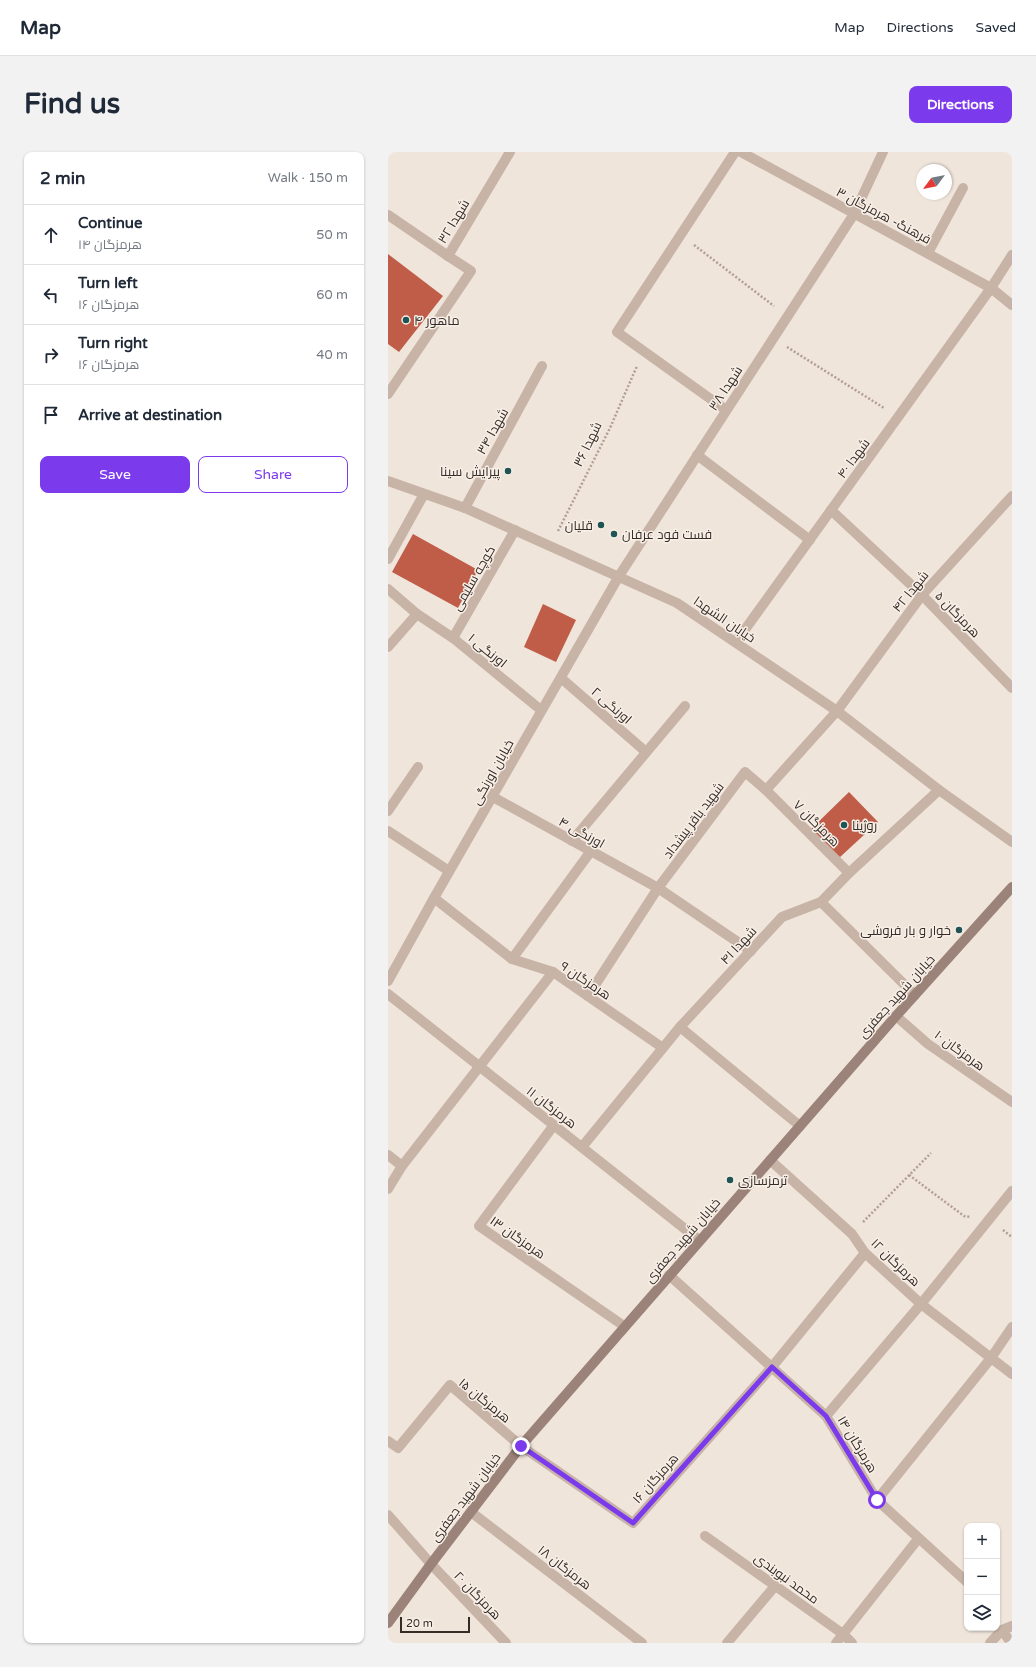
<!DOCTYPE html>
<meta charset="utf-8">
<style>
body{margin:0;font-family:"Varela Round",Cairo,sans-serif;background:#f2f2f3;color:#1f2937}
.controls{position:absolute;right:12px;bottom:12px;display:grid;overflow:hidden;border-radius:8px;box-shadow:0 1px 3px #0004}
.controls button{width:36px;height:36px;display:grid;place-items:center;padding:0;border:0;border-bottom:1px solid #e0e1e3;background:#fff;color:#1f2937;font:20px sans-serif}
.compass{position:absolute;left:528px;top:12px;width:36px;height:36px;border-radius:50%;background:#fff;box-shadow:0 1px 3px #0004;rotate:238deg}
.scale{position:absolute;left:12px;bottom:10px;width:70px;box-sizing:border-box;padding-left:4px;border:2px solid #352b27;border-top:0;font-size:11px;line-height:14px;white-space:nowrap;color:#352b27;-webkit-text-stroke:3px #f8efe7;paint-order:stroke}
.stop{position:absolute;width:12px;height:12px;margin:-9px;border:3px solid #7c3aed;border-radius:50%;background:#fff}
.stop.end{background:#7c3aed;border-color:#fff;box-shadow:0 1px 4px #0008}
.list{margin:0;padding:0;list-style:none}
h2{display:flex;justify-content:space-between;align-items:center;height:52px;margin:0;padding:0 16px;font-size:17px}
h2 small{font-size:13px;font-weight:400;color:#747a83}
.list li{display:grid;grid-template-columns:26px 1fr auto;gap:12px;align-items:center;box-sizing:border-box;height:60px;padding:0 16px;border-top:1px solid #e0e1e3}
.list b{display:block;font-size:15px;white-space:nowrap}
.list p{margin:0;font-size:13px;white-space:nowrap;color:#747a83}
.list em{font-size:13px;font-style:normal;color:#747a83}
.actions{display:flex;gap:8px;padding:12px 16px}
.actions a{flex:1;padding:9px 0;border:1px solid #7c3aed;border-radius:8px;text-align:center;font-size:14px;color:#7c3aed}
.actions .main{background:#7c3aed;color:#fff}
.icon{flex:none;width:22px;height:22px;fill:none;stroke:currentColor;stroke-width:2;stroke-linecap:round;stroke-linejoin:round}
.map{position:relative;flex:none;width:624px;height:1491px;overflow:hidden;border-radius:8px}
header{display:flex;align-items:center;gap:24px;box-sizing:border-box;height:56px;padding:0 20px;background:#fff;border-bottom:1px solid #e0e1e3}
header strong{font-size:19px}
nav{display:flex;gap:22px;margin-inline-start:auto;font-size:14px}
.intro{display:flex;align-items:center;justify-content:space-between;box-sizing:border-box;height:96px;padding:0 24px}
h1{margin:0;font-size:28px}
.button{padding:10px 18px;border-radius:8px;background:#7c3aed;color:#fff;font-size:14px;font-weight:700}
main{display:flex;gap:24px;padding:0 24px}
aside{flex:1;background:#fff;border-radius:8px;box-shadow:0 1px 3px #0004}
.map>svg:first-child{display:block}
</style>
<header>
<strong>Map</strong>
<nav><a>Map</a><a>Directions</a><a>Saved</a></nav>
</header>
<div class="intro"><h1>Find us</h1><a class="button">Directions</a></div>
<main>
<aside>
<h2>2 min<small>Walk · 150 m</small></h2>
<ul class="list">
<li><svg class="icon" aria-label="ahead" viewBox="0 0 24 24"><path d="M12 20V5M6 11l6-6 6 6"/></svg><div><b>Continue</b><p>هرمزگان ۱۴</p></div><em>50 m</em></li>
<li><svg class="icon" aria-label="left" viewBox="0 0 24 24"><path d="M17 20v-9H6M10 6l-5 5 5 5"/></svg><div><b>Turn left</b><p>هرمزگان ۱۶</p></div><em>60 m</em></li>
<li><svg class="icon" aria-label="right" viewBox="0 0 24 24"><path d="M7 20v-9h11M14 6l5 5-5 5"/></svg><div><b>Turn right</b><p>هرمزگان ۱۶</p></div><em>40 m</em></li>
<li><svg class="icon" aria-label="arrive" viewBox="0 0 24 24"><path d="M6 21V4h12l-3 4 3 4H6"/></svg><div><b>Arrive at destination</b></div></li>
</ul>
<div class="actions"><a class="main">Save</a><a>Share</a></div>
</aside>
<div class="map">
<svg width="624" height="1491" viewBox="0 0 624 1491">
<rect width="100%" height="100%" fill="#f0e5db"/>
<g fill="#c05d49">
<polygon points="0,102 55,144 11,200 0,192"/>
<polygon points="25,382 90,418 70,456 4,420"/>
<polygon points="155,452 188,468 168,510 136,495"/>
<polygon points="461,640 490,670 451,706 423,677"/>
</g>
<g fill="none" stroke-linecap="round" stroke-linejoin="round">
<g stroke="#b39e92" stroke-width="2.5" stroke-dasharray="2 2" stroke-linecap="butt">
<polyline points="306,93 386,154"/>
<polyline points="399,195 496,256"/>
<polyline points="170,379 222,276 249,214"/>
<polyline points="521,1023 576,1064 582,1065"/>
<polyline points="475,1070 543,1001"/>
<polyline points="615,1078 624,1085"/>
</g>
<g stroke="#c8b4a7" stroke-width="10">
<polyline points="0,407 36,342"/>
<polyline points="0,437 29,462"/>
<polyline points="378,638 461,721"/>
<polyline points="0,659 30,615"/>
<polyline points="124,807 203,699"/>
<polyline points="438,1264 533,1152"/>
<polyline points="614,1478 623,1491"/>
</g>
<g stroke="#c8b4a7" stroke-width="10">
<polyline points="0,63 60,104"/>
<polyline points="540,101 575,36"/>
<polyline points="0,242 83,119 60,104 122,0"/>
<polyline points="338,258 229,180 347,0"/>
<polyline points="309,303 422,388"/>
<polyline points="77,356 154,214"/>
<polyline points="443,358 534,443 624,536"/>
<polyline points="231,424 466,62 495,0"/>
<polyline points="65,486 127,378"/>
<polyline points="348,490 603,136 624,103"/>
<polyline points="0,495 29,462 65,486 153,558"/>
<polyline points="173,526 258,600"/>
<polyline points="105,645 270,736 363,799"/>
<polyline points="0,679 61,719"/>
<polyline points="184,689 297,554"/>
<polyline points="46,746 124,807 165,820 275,896"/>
<polyline points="433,750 527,843"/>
<polyline points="0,842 311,1088"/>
<polyline points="200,844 270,736 357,620 378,638 449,559 534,443 624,344"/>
<polyline points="508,864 540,892 624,950"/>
<polyline points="292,875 412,974"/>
<polyline points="166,973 91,1074 236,1174"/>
<polyline points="194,995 292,875 394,765 433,750 461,721 551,638"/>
<polyline points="0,1003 14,1014"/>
<polyline points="382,1008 464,1082 477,1101 533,1152 624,1222"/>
<polyline points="0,1037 14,1014 165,820"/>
<polyline points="281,1123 438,1264 489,1348 579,1430"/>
<polyline points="533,1152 624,1039"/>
<polyline points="0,1289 10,1296 62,1233 133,1294 245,1371 384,1215 477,1101"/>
<polyline points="489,1348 603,1206 624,1175"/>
<polyline points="83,1360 254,1491"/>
<polyline points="0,1363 43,1412 118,1491"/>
<polyline points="317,1384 455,1482 464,1491"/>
<polyline points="339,1491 387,1434"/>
<polyline points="448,1491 530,1387"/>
<polyline points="602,1491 614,1478 624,1474"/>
</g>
<g stroke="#c8b4a7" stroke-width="10">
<polyline points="353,0 603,136 624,153"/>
<polyline points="0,329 77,356 289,451 449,559 551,638 624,690"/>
<polyline points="0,829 46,746 231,424"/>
</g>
<polyline stroke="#9b8379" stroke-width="10" points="0,1471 43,1412 133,1294 508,864 624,735"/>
</g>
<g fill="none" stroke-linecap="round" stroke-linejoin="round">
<polyline stroke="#7c3aed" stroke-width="5" points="133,1294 245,1371 384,1215 438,1264 489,1348"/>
</g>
<g fill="#1f5454" stroke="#f8efe7" stroke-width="1.5">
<circle cx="18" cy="168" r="4"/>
<circle cx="120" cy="319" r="4"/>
<circle cx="213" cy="373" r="4"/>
<circle cx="226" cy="382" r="4"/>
<circle cx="456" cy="673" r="4"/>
<circle cx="571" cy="778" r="4"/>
<circle cx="342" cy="1028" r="4"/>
</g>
<g text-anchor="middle" stroke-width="3" stroke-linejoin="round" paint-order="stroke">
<g font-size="13" fill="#352b27" stroke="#f8efe7">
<text transform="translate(496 63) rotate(28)" y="5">فرهنگ- هرمزگان ۳</text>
<text transform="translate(65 69) rotate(-59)" y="5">شهدا ۳۲</text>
<text transform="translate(337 236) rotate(-57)" y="5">شهدا ۳۸</text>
<text transform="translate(104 279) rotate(-61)" y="5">شهدا ۳۴</text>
<text transform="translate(199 292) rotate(-64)" y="5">شهدا ۳۶</text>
<text transform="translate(465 306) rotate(-54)" y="5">شهدا ۴۰</text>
<text transform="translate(85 426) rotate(-60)" y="5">کوچه سلیمی</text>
<text transform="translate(522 439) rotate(-51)" y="5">شهدا ۴۲</text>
<text transform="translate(570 462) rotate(46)" y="5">هرمزگان ۵</text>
<text transform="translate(337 467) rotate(34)" y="5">خیابان الشهدا</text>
<text transform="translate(100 498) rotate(39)" y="5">اورنگی ۱</text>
<text transform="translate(224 553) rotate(41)" y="5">اورنگی ۲</text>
<text transform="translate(104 620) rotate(-61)" y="5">خیابان اورنگی</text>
<text transform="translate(305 668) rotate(-53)" y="5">شهید باقر پیشداد</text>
<text transform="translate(429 671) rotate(45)" y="5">هرمزگان ۷</text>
<text transform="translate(194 680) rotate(29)" y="5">اورنگی ۴</text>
<text transform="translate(350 793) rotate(-47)" y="5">شهدا ۴۱</text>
<text transform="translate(198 828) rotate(34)" y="5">هرمزگان ۹</text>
<text transform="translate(508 844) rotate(-48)" y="5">خیابان شهید جعفری</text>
<text transform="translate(572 898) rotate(36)" y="5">هرمزگان ۱۰</text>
<text transform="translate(164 955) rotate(38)" y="5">هرمزگان ۱۱</text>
<text transform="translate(130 1085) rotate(35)" y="5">هرمزگان ۱۳</text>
<text transform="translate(294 1088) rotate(-49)" y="5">خیابان شهید جعفری</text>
<text transform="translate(508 1110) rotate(44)" y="5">هرمزگان ۱۲</text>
<text transform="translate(97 1248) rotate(39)" y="5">هرمزگان ۱۵</text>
<text transform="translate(470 1292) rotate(59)" y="5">هرمزگان ۱۴</text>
<text transform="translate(267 1326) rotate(-48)" y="5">هرمزگان ۱۶</text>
<text transform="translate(77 1345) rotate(-53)" y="5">خیابان شهید جعفری</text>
<text transform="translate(177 1415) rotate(38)" y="5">هرمزگان ۱۸</text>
<text transform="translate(399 1426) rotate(36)" y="5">محمد نبوبندی</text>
<text transform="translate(90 1443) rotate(46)" y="5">هرمزگان ۲۰</text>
</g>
<g font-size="13" fill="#352b27" stroke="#f8efe7" text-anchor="start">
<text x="26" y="173">ماهور ۴</text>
<text x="112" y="324" text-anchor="end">پیرایش سینا</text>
<text x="205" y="378" text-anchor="end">قلیان</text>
<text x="234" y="387">فست فود عرفان</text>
<text x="464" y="678">روژینا</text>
<text x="563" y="783" text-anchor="end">خوار و بار فروشی</text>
<text x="350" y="1033">ترمزسازی</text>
</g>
</g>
</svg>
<div class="controls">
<button>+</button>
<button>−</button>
<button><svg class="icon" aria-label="layers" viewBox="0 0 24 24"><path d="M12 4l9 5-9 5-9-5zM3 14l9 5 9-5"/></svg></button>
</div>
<svg class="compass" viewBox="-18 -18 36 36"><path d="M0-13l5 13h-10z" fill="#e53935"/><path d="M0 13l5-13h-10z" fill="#747a83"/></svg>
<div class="scale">20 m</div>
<div class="stop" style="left:489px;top:1348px"></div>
<div class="stop end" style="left:133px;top:1294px"></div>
</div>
</main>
